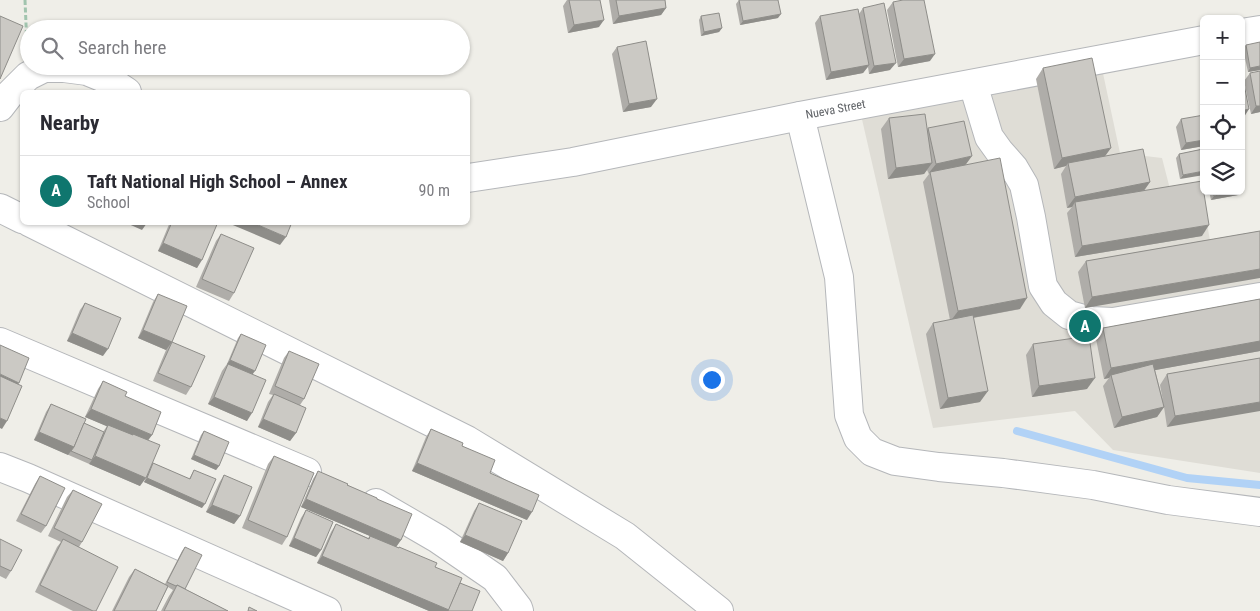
<!DOCTYPE html>
<meta charset="utf-8">
<style>
body{margin:0;font-family:"Roboto Condensed",sans-serif;background:#f2f2f3;color:#2b2b33}
.controls{position:absolute;right:15px;top:15px;display:grid;overflow:hidden;border-radius:8px;box-shadow:0 1px 4px #0004}
.controls button{width:45px;height:45px;display:grid;place-items:center;padding:0;border:0;border-bottom:1px solid #e1e1e2;background:#fff;color:#2b2b33;font:25px sans-serif}
.you{position:absolute;left:711px;top:379px;width:18px;height:18px;margin:-12px;border:4px solid #fff;border-radius:50%;background:#1a73e8;box-shadow:0 0 0 8px #1a73e833}
.badge{display:grid;place-items:center;width:32px;height:32px;border-radius:50%;background:#0f766e;color:#fff;font-size:16px;font-weight:700}
.pin{position:absolute;translate:-50% -50%;border:2px solid #fff;box-shadow:0 1px 5px #0006}
.list{margin:0;padding:0;list-style:none}
h2{display:flex;justify-content:space-between;align-items:center;height:65px;margin:0;padding:0 20px;font-size:21px}
h2 small{font-size:16px;font-weight:400;color:#7c7c81}
.list li{display:grid;grid-template-columns:32px 1fr auto;gap:15px;align-items:center;box-sizing:border-box;height:70px;padding:0 20px;border-top:1px solid #e1e1e2}
.list b{display:block;font-size:19px;white-space:nowrap}
.list p{margin:0;font-size:16px;white-space:nowrap;color:#7c7c81}
.list em{font-size:16px;font-style:normal;color:#7c7c81}
.icon{flex:none;width:28px;height:28px;fill:none;stroke:currentColor;stroke-width:2;stroke-linecap:round;stroke-linejoin:round}
.map{position:relative;flex:none;width:1260px;height:611px;overflow:hidden}
.search{position:absolute;background:#fff;box-shadow:0 1px 4px #0004;left:20px;top:20px;width:450px;height:55px;display:flex;align-items:center;gap:12px;box-sizing:border-box;padding:0 18px;border-radius:28px;color:#7c7c81;font-size:19px}
.panel{position:absolute;background:#fff;box-shadow:0 1px 4px #0004;left:20px;top:90px;width:450px;height:135px;border-radius:8px}
.map>svg:first-child{display:block}
</style>
<div class="map">
<svg width="1260" height="611" viewBox="0 0 1260 611">
<rect width="100%" height="100%" fill="#efeee8"/>
<polygon fill="#dfddd6" points="1101,64 1120,153 1162,158 1171,193 1201,187 1210,241 1260,234 1260,473 1113,450 1075,411 933,428 861,115"/>
<g fill="none" stroke-linecap="round" stroke-linejoin="round">
<polyline stroke="#b1d2f6" stroke-width="8" points="1017,431 1187,478 1260,485"/>
<g stroke="#b5b7ba" stroke-width="30">
<g id="minor">
<polyline points="1241,33 1260,30"/>
<polyline points="973,84 989,137 999,151 1014,168 1024,185 1031,217 1043,286 1054,303 1069,315 1091,321 1113,322 1260,297"/>
<polyline points="0,107 10,94 28,76 44,68 64,68 87,71 109,80 127,92"/>
<polyline points="800,116 839,277 849,415 858,438 872,452 895,461 939,467 1003,473 1093,485 1168,500 1260,512"/>
<path id="s1" d="M 468,178 L 573,162 L 800,116 L 1204,40"/>
<polyline points="0,208 22,219"/>
<polyline points="29,222 467,440 625,536 719,611"/>
<polyline points="0,342 307,472"/>
<polyline points="0,467 28,478 327,611"/>
<polyline points="376,503 438,539 495,578 518,608 519,611"/>
</g>
</g>
<polyline stroke="#a1c4ae" stroke-width="3" stroke-dasharray="5 2.5" stroke-linecap="butt" points="25,0 27,48"/>
<use href="#minor" stroke="#fff" stroke-width="28"/>
</g>
<g fill="#afada9">
<polygon points="567,0 600,0 599,27 568,33 563,6"/>
<polygon points="609,0 665,0 666,8 661,15 613,24"/>
<polygon points="739,0 778,18 740,25 736,4"/>
<polygon points="893,2 930,61 898,67 887,10"/>
<polygon points="863,8 890,70 869,74 868,67 863,73 826,80 815,23 820,16 859,14"/>
<polygon points="701,16 722,28 719,32 701,36 699,20"/>
<polygon points="1246,45 1260,70 1248,72 1243,49"/>
<polygon points="617,47 651,107 623,112 612,54"/>
<polygon points="1043,68 1105,156 1150,182 1144,191 1202,236 1075,257 1067,213 1072,207 1067,208 1061,174 1066,166 1054,169 1036,79"/>
<polygon points="1250,73 1260,112 1251,114 1244,81"/>
<polygon points="889,118 927,130 928,128 965,165 1020,309 973,318 980,402 940,409 926,334 933,323 950,320 923,182 929,174 927,170 924,174 888,179 881,129"/>
<polygon points="1181,119 1204,146 1181,150 1176,127"/>
<polygon points="1203,149 1180,179 1176,158 1179,154"/>
<polygon points="1209,191 1241,191 1238,195 1211,200"/>
<polygon points="170,222 218,222 197,268 158,251"/>
<polygon points="1260,231 1085,308 1078,272 1086,261"/>
<polygon points="221,234 234,293 229,301 196,287 216,241"/>
<polygon points="158,294 172,342 191,387 186,395 153,381 166,350 138,338 153,302"/>
<polygon points="1260,299 1260,351 1155,370 1163,401 1160,385 1167,374 1260,358 1167,427 1164,407 1157,417 1114,428 1103,386 1109,378 1104,379 1096,339 1103,328"/>
<polygon points="85,303 103,356 67,341 80,310"/>
<polygon points="241,334 253,374 247,421 208,404 222,371 227,364 238,338"/>
<polygon points="1033,344 1087,389 1032,397 1026,355"/>
<polygon points="289,351 304,399 300,405 296,433 290,441 258,427 268,402 273,395 269,394 284,358"/>
<polygon points="103,381 125,396 152,435 148,440 140,486 34,440 46,412 51,404 84,423 103,432 107,426 85,417 98,389"/>
<polygon points="431,429 462,446 490,473 527,520 412,471 426,437"/>
<polygon points="204,431 219,466 216,470 191,459 201,435"/>
<polygon points="274,456 287,537 282,545 242,528 268,464"/>
<polygon points="153,463 189,479 194,470 202,508 144,482 151,467"/>
<polygon points="318,471 377,499 401,540 396,547 435,567 460,583 472,611 429,611 317,563 331,532 336,524 368,538 370,536 301,507 313,479"/>
<polygon points="224,475 240,516 234,524 206,512 219,483"/>
<polygon points="40,476 46,526 41,533 16,521 35,484"/>
<polygon points="73,490 82,542 79,547 96,611 73,611 35,592 57,547 61,542 48,536 67,497"/>
<polygon points="479,503 508,553 503,561 460,542 474,511"/>
<polygon points="306,510 321,550 316,557 289,546 301,518"/>
<polygon points="0,539 11,571 6,579 0,576"/>
<polygon points="185,547 185,589 228,611 161,611 169,596 173,590 168,587 156,611 112,611 129,577 135,569 165,584 182,551"/>
</g>
<g fill="#8e8d89">
<polygon points="666,8 661,15 613,24 619,16"/>
<polygon points="781,14 778,18 740,25 743,21"/>
<polygon points="604,20 599,27 568,33 574,25"/>
<polygon points="722,28 719,32 701,36 704,32"/>
<polygon points="935,54 930,61 898,67 904,59"/>
<polygon points="896,63 890,70 869,74 874,66"/>
<polygon points="869,65 863,73 826,80 831,72"/>
<polygon points="1260,66 1260,70 1248,72 1250,68"/>
<polygon points="657,99 651,107 623,112 629,104"/>
<polygon points="1256,106 1260,106 1260,112 1251,114"/>
<polygon points="1249,109 1244,117 1241,118 1241,111"/>
<polygon points="1204,140 1204,146 1181,150 1186,143"/>
<polygon points="1111,148 1103,159 1068,163 1066,166 1054,169 1062,158"/>
<polygon points="972,156 964,167 930,172 928,174 936,164"/>
<polygon points="932,163 924,174 888,179 896,168"/>
<polygon points="1204,171 1204,175 1180,179 1183,175"/>
<polygon points="1150,182 1142,193 1075,202 1072,207 1067,208 1075,197"/>
<polygon points="1241,191 1238,195 1211,200 1214,196"/>
<polygon points="124,222 147,223 142,230"/>
<polygon points="251,222 286,237 280,245 228,223"/>
<polygon points="1209,225 1202,236 1075,257 1082,246"/>
<polygon points="163,243 202,260 197,268 158,251"/>
<polygon points="1260,269 1260,278 1085,308 1092,297"/>
<polygon points="1027,298 1020,309 950,322 958,311"/>
<polygon points="143,330 172,342 166,350 138,338"/>
<polygon points="72,333 108,349 103,356 67,341"/>
<polygon points="1260,341 1260,351 1112,378 1111,375 1109,378 1104,379 1111,368"/>
<polygon points="230,360 255,371 252,375 227,364"/>
<polygon points="0,374 19,383 16,387 0,380"/>
<polygon points="1095,378 1087,389 1032,397 1039,386"/>
<polygon points="988,391 980,402 940,409 948,398"/>
<polygon points="214,397 252,413 247,421 208,404"/>
<polygon points="1260,402 1260,411 1167,427 1175,416"/>
<polygon points="1164,407 1157,417 1114,428 1122,417"/>
<polygon points="91,409 152,435 146,443 85,417"/>
<polygon points="0,418 7,421 2,429 0,428"/>
<polygon points="263,419 296,433 290,441 258,427"/>
<polygon points="39,432 74,447 68,455 34,440"/>
<polygon points="194,455 219,466 216,470 191,459"/>
<polygon points="95,456 146,478 140,486 89,464"/>
<polygon points="417,463 532,512 527,520 412,471"/>
<polygon points="147,478 205,504 202,508 144,482"/>
<polygon points="306,499 401,540 396,547 301,507"/>
<polygon points="212,505 240,516 234,524 206,512"/>
<polygon points="465,535 508,553 503,561 460,542"/>
<polygon points="294,538 321,550 316,557 289,546"/>
<polygon points="322,556 449,610 448,611 429,611 317,563"/>
</g>
<g fill="#cbc9c4" stroke="#8e8d89">
<polygon points="569,0 600,0 604,20 574,25"/>
<polygon points="616,0 665,0 666,8 619,16"/>
<polygon points="739,0 778,0 781,14 743,21"/>
<polygon points="903,0 924,0 935,54 904,59 893,2"/>
<polygon points="884,3 896,63 874,66 863,8"/>
<polygon points="858,9 869,65 831,72 820,16"/>
<polygon points="719,13 722,28 704,32 701,16"/>
<polygon points="0,16 23,26 0,79"/>
<polygon points="646,41 657,99 629,104 617,47"/>
<polygon points="1260,42 1260,66 1250,68 1246,45"/>
<polygon points="1092,58 1111,148 1062,158 1043,68"/>
<polygon points="1241,69 1249,109 1241,111"/>
<polygon points="1260,71 1260,106 1256,106 1250,73"/>
<polygon points="925,114 932,163 896,168 889,118"/>
<polygon points="1204,115 1204,140 1186,143 1181,119"/>
<polygon points="964,121 972,156 936,164 928,128"/>
<polygon points="1143,149 1150,182 1075,197 1068,163"/>
<polygon points="1203,149 1204,171 1183,175 1179,154"/>
<polygon points="1000,158 1027,298 958,311 930,172"/>
<polygon points="1202,181 1209,225 1082,246 1075,202"/>
<polygon points="1213,191 1240,191 1214,196"/>
<polygon points="172,222 218,222 202,260 163,243"/>
<polygon points="251,222 292,222 286,237"/>
<polygon points="1260,231 1260,269 1092,297 1086,261"/>
<polygon points="221,234 254,248 234,293 202,279"/>
<polygon points="158,294 187,306 172,342 143,330"/>
<polygon points="1260,299 1260,341 1111,368 1103,328"/>
<polygon points="85,303 121,318 108,349 72,333"/>
<polygon points="973,315 988,391 948,398 933,323"/>
<polygon points="241,334 266,345 255,371 230,360"/>
<polygon points="1089,336 1095,378 1039,386 1033,344"/>
<polygon points="172,342 205,356 191,387 158,373"/>
<polygon points="0,345 29,358 19,383 0,374"/>
<polygon points="289,351 319,364 304,399 275,386"/>
<polygon points="1260,358 1260,402 1175,416 1167,374"/>
<polygon points="228,364 266,380 252,413 214,397"/>
<polygon points="1153,364 1164,407 1122,417 1111,375"/>
<polygon points="0,376 22,386 7,421 0,418"/>
<polygon points="103,381 127,392 125,396 161,412 152,435 91,409"/>
<polygon points="274,394 306,408 296,433 263,419"/>
<polygon points="51,404 86,419 74,447 39,432"/>
<polygon points="84,423 104,432 92,460 71,451 74,447"/>
<polygon points="108,425 133,435 133,434 160,445 146,478 95,456"/>
<polygon points="431,429 463,443 462,446 495,460 490,473 539,495 532,512 417,463"/>
<polygon points="204,431 229,442 219,466 194,455"/>
<polygon points="274,456 314,473 287,537 248,520"/>
<polygon points="153,463 190,479 194,470 216,479 205,504 147,478"/>
<polygon points="318,471 348,484 347,485 377,498 377,499 412,514 401,540 306,499"/>
<polygon points="224,475 252,487 240,516 212,505"/>
<polygon points="40,476 65,488 46,526 21,514"/>
<polygon points="73,490 102,504 82,542 54,528"/>
<polygon points="479,503 522,521 508,553 465,535"/>
<polygon points="306,510 333,522 321,550 294,538"/>
<polygon points="336,524 369,539 370,536 399,548 399,547 437,563 435,567 462,578 449,610 322,556"/>
<polygon points="0,539 22,550 11,571 0,566"/>
<polygon points="63,539 118,567 96,611 93,611 40,585"/>
<polygon points="185,547 202,555 185,589 177,585 176,586 167,582"/>
<polygon points="135,569 168,586 156,611 114,611"/>
<polygon points="460,583 480,591 472,611 448,611"/>
<polygon points="177,585 228,611 164,611"/>
<polygon points="249,607 257,611 248,611"/>
</g>
<g text-anchor="middle" stroke-width="5" stroke-linejoin="round" paint-order="stroke">
<g font-size="12" fill="#5f6266" stroke="#fff">
<text dy="4" stroke="none"><textPath href="#s1" startOffset="374">Nueva Street</textPath></text>
</g>
</g>
</svg>
<div class="controls">
<button>+</button>
<button>−</button>
<button><svg class="icon" aria-label="locate" viewBox="0 0 24 24"><circle cx="12" cy="12" r="6"/><path d="M12 2v4M12 18v4M2 12h4M18 12h4"/></svg></button>
<button><svg class="icon" aria-label="layers" viewBox="0 0 24 24"><path d="M12 4l9 5-9 5-9-5zM3 14l9 5 9-5"/></svg></button>
</div>
<div class="you"></div>
<div class="pin badge" style="left:1085px;top:326px">A</div>
<div class="search"><svg class="icon" aria-label="search" viewBox="0 0 24 24"><circle cx="10" cy="10" r="6"/><path d="M15 15l6 6"/></svg>Search here</div>
<section class="panel">
<h2>Nearby<small></small></h2>
<ul class="list">
<li><span class="badge">A</span><div><b>Taft National High School – Annex</b><p>School</p></div><em>90 m</em></li>
</ul>
</section>
</div>
